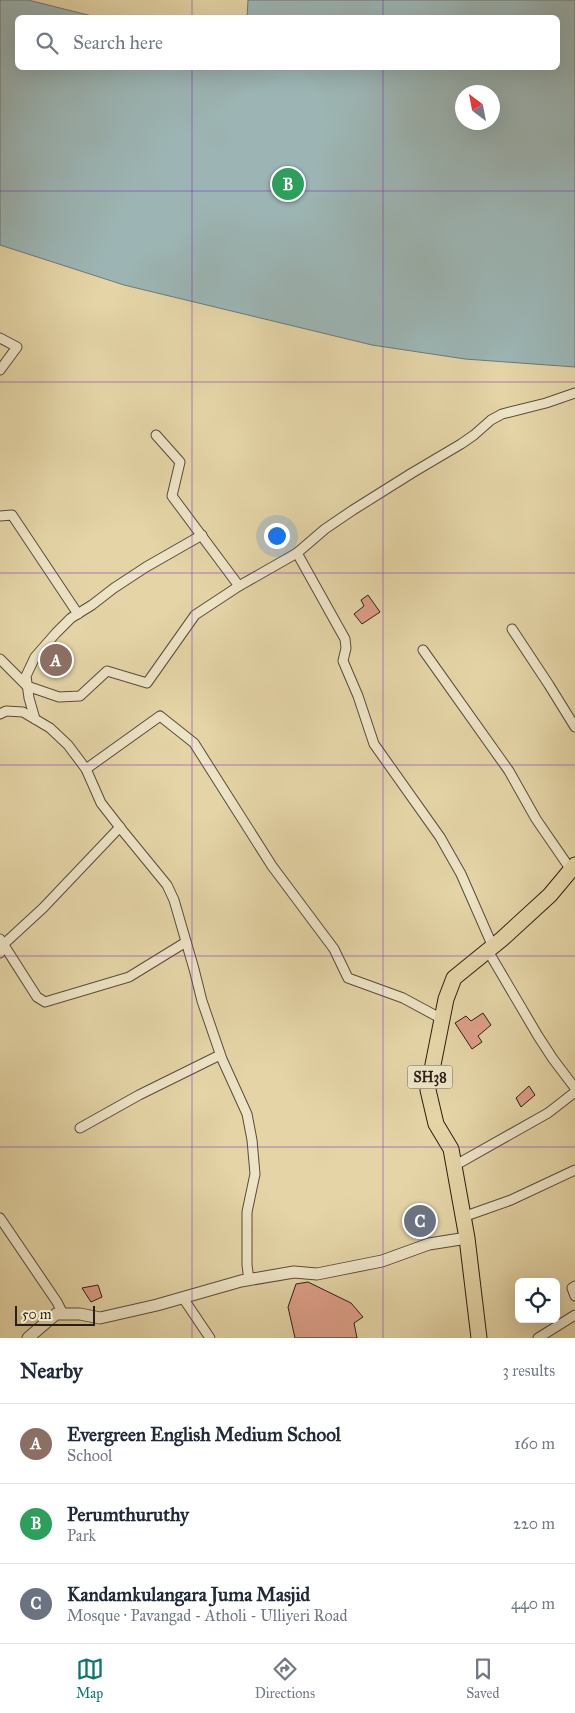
<!DOCTYPE html>
<meta charset="utf-8">
<style>
body{margin:0;font-family:"IM FELL Great Primer",serif;background:#f2f2f3;color:#1f2937}
.controls{position:absolute;right:15px;bottom:15px;display:grid;overflow:hidden;border-radius:8px;box-shadow:0 5px 20px #0002}
.controls button{width:45px;height:45px;display:grid;place-items:center;padding:0;border:0;border-bottom:1px solid #e0e1e3;background:#fff;color:#1f2937;font:25px sans-serif}
.compass{position:absolute;left:455px;top:85px;width:45px;height:45px;border-radius:50%;background:#fff;box-shadow:0 5px 20px #0002;rotate:328deg}
.scale{position:absolute;left:15px;bottom:12px;width:80px;box-sizing:border-box;padding-left:5px;border:2px solid #2a1f17;border-top:0;font-size:14px;line-height:18px;white-space:nowrap;color:#2a1f17;-webkit-text-stroke:4px #ede3c5;paint-order:stroke}
.you{position:absolute;left:276px;top:535px;width:18px;height:18px;margin:-12px;border:4px solid #fff;border-radius:50%;background:#1a73e8;box-shadow:0 0 0 8px #1a73e833}
.badge{display:grid;place-items:center;width:32px;height:32px;border-radius:50%;background:#0f766e;color:#fff;font-size:16px;font-weight:700}
.pin{position:absolute;translate:-50% -50%;border:2px solid #fff;box-shadow:0 1px 5px #0006}
.list{margin:0;padding:0;list-style:none}
h2{display:flex;justify-content:space-between;align-items:center;height:65px;margin:0;padding:0 20px;font-size:21px}
h2 small{font-size:16px;font-weight:400;color:#747a83}
.list li{display:grid;grid-template-columns:32px 1fr auto;gap:15px;align-items:center;box-sizing:border-box;height:80px;padding:0 20px;border-top:1px solid #e0e1e3}
.list b{display:block;font-size:19px;white-space:nowrap}
.list p{margin:0;font-size:16px;white-space:nowrap;color:#747a83}
.list em{font-size:16px;font-style:normal;color:#747a83}
.icon{flex:none;width:28px;height:28px;fill:none;stroke:currentColor;stroke-width:2;stroke-linecap:round;stroke-linejoin:round}
.map{position:relative;flex:none;width:575px;height:1338px;overflow:hidden}
.search{position:absolute;background:#fff;box-shadow:0 5px 20px #0002;left:15px;right:15px;top:15px;height:55px;display:flex;align-items:center;gap:12px;box-sizing:border-box;padding:0 18px;border-radius:8px;color:#747a83;font-size:19px}
.sheet{height:305px;background:#fff}
nav{display:flex;justify-content:space-around;align-items:center;box-sizing:border-box;height:70px;border-top:1px solid #e0e1e3;background:#fff;font-size:14px;color:#747a83}
nav a{display:grid;justify-items:center;gap:2px}
nav .on{color:#0f766e}
.map>svg:first-child{display:block}
</style>
<div class="map">
<svg width="575" height="1338" viewBox="0 0 575 1338">
<rect width="100%" height="100%" fill="#e4d4a6"/>
<filter id="stains"><feTurbulence type="fractalNoise" baseFrequency=".004" numOctaves="4"/><feColorMatrix values="0 0 0 0 .2 0 0 0 0 .09 0 0 0 0 .02 0 0 0 .5 -.17"/></filter>
<radialGradient id="worn" r=".72"><stop offset=".6" stop-color="#630" stop-opacity="0"/><stop offset="1" stop-color="#630" stop-opacity=".3"/></radialGradient>
<path fill="#9cb5b4" stroke="#6e7975" fill-rule="evenodd" d="M 0,0 L 28,0 L 96,17 L 18,18 L 18,68 L 558,68 L 558,18 L 247,17 L 248,0 L 575,0 L 575,367 L 465,359 L 372,345 L 124,285 L 0,245 ZM 462,92 L 492,92 L 492,122 L 462,122 Z"/>
<g fill="#dc9d87" stroke="#2a1f17">
<polygon points="368,595 380,612 362,624 354,614 364,606 361,600"/>
<polygon points="483,1013 491,1025 478,1036 482,1042 472,1049 455,1023 466,1016 471,1021"/>
<polygon points="529,1086 535,1095 521,1107 516,1098"/>
<polygon points="308,1282 351,1303 363,1317 354,1323 357,1338 295,1338 288,1307 296,1284"/>
<polygon points="98,1285 102,1297 91,1302 82,1288"/>
</g>
<g fill="none" stroke-linecap="round" stroke-linejoin="round">
<g stroke="#584c3b" stroke-width="11">
<g id="minor">
<polyline points="0,338 17,347 0,370"/>
<polyline points="156,435 180,462 172,496 239,586"/>
<polyline points="0,516 12,515 78,614"/>
<polyline points="297,553 345,639 346,648 343,661 358,696 374,744 440,837 461,874 493,947"/>
<polyline points="512,629 549,685 575,727"/>
<polyline points="423,650 509,771 536,819 571,870"/>
<polyline points="0,659 27,686 59,697 80,696 107,671 147,683 195,615 239,586 297,553 325,529 353,510 412,473 461,444 474,435 491,420 502,414 546,403 575,393"/>
<polyline points="0,714 6,711 23,712 50,728 68,745 86,769 101,803 122,830 167,885 174,900 194,969 202,1001 222,1059 247,1114 252,1140 255,1174 247,1212 247,1265 249,1280"/>
<polyline points="35,719 29,698 26,676 35,657 56,633 71,618 92,605 114,588 146,567 202,535"/>
<polyline points="86,769 160,716 194,743 272,866 334,949 348,978 403,998 442,1019"/>
<polyline points="0,939 37,997 45,1002 129,977 186,942"/>
<polyline points="488,951 538,1036 553,1059 575,1088"/>
<polyline points="0,953 5,943 43,908 120,827"/>
<polyline points="80,1128 139,1095 220,1055"/>
<polyline points="454,1166 548,1113 575,1092"/>
<polyline points="463,1217 511,1200 575,1170"/>
<polyline points="0,1218 57,1302 63,1314"/>
<polyline points="575,1286 572,1288 575,1296"/>
<polyline points="183,1298 210,1338"/>
<polyline points="538,1338 575,1315"/>
</g>
</g>
<g stroke="#584c3b" stroke-width="13">
<polyline id="tertiary" points="28,1338 56,1314 80,1314 100,1318 157,1305 241,1281 294,1272 317,1274 382,1261 429,1244 467,1238"/>
</g>
<g stroke="#2a1f17" stroke-width="17">
<polyline id="primary" points="479,1338 467,1238 451,1149 436,1124 428,1090 446,999 454,978 502,939 550,895 575,865"/>
</g>
<use href="#minor" stroke="#ede3c5" stroke-width="9"/>
<use href="#tertiary" stroke="#ede3c5" stroke-width="11"/>
<use href="#primary" stroke="#e4d4a6" stroke-width="15"/>
</g>
<path fill="none" stroke="#7b2cbf" stroke-width="1" stroke-opacity="0.55" d="M 192,0 L 192,18M 383,0 L 383,18M 192,68 L 192,1338M 383,68 L 383,1338M 0,191 L 575,191M 0,382 L 575,382M 0,573 L 575,573M 0,765 L 575,765M 0,956 L 575,956M 0,1147 L 575,1147"/>
<g text-anchor="middle" stroke-width="4.5" stroke-linejoin="round" paint-order="stroke">
<rect fill="#ede3c5" stroke="#645a4b" stroke-width="1" x="407.5" y="1065.5" width="45" height="23" rx="4"/>
<g font-size="14" font-weight="bold" fill="#2a1f17">
<text x="430" y="1082">SH38</text>
</g>
</g>
<rect width="100%" height="100%" filter="url(#stains)"/>
<rect width="100%" height="100%" fill="url(#worn)"/>
</svg>
<div class="controls">
<button><svg class="icon" aria-label="locate" viewBox="0 0 24 24"><circle cx="12" cy="12" r="6"/><path d="M12 2v4M12 18v4M2 12h4M18 12h4"/></svg></button>
</div>
<svg class="compass" viewBox="-18 -18 36 36"><path d="M0-13l5 13h-10z" fill="#e53935"/><path d="M0 13l5-13h-10z" fill="#747a83"/></svg>
<div class="scale">50 m</div>
<div class="you"></div>
<div class="pin badge" style="left:56px;top:660px;background:#8d6e63">A</div>
<div class="pin badge" style="left:288px;top:184px;background:#2e9e5b">B</div>
<div class="pin badge" style="left:420px;top:1221px;background:#6b7280">C</div>
<div class="search"><svg class="icon" aria-label="search" viewBox="0 0 24 24"><circle cx="10" cy="10" r="6"/><path d="M15 15l6 6"/></svg>Search here</div>
</div>
<section class="sheet">
<h2>Nearby<small>3 results</small></h2>
<ul class="list">
<li><span class="badge" style="background:#8d6e63">A</span><div><b>Evergreen English Medium School</b><p>School</p></div><em>160 m</em></li>
<li><span class="badge" style="background:#2e9e5b">B</span><div><b>Perumthuruthy</b><p>Park</p></div><em>220 m</em></li>
<li><span class="badge" style="background:#6b7280">C</span><div><b>Kandamkulangara Juma Masjid</b><p>Mosque · Pavangad - Atholi - Ulliyeri Road</p></div><em>440 m</em></li>
</ul>
</section>
<nav>
<a class="on"><svg class="icon" aria-label="map" viewBox="0 0 24 24"><path d="M3 6l6-2 6 2 6-2v14l-6 2-6-2-6 2zM9 4v14M15 6v14"/></svg>Map</a>
<a><svg class="icon" aria-label="directions" viewBox="0 0 24 24"><path d="M12 3l9 9-9 9-9-9zM9 14v-3h6M13 9l2 2-2 2"/></svg>Directions</a>
<a><svg class="icon" aria-label="saved" viewBox="0 0 24 24"><path d="M7 4h10v16l-5-4-5 4z"/></svg>Saved</a>
</nav>
